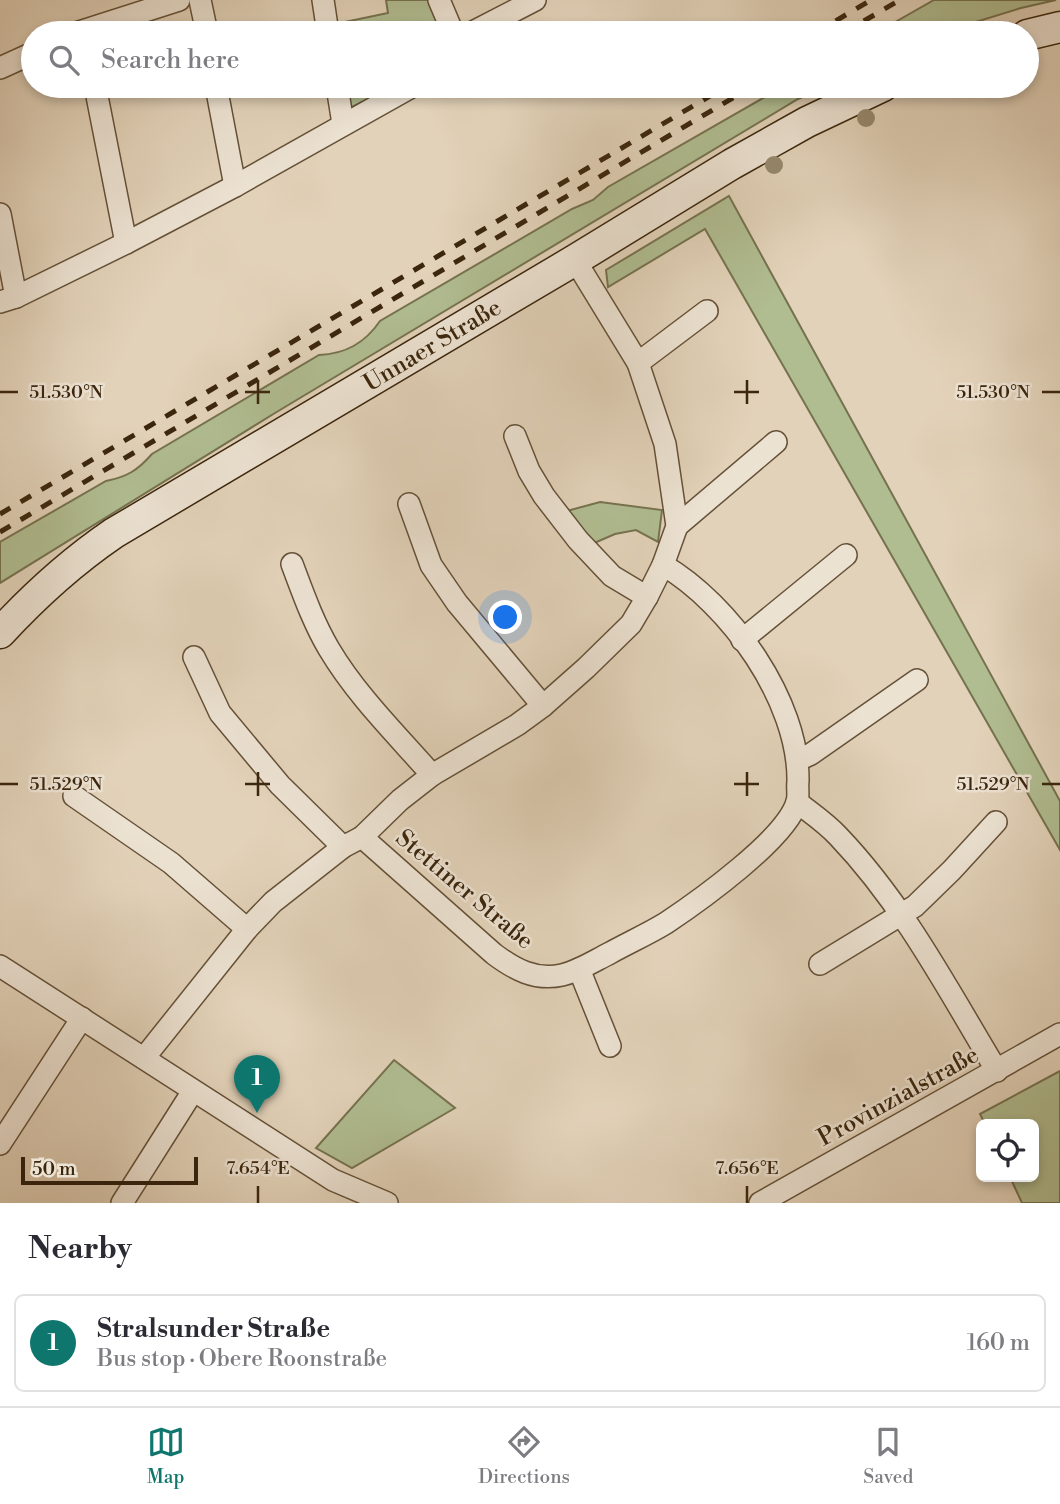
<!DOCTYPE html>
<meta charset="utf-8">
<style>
body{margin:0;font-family:"Libre Bodoni",serif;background:#f7f7f7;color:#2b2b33}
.controls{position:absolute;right:21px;bottom:21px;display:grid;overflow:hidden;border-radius:10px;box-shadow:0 4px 10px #0003}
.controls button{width:63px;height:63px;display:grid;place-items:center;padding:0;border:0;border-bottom:2px solid #e1e1e2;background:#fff;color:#2b2b33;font:35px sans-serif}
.scale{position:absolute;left:21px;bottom:18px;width:177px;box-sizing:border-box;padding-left:7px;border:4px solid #3b260d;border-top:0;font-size:19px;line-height:24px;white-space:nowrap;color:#3b260d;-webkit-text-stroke:5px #ece2d2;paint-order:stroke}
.you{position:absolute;left:506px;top:618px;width:24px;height:24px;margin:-18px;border:5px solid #fff;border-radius:50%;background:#1a73e8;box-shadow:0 0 0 10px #1a73e833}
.badge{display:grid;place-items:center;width:46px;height:46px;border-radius:50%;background:#0f766e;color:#fff;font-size:23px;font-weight:700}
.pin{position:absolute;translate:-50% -58px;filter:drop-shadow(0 2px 4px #0008)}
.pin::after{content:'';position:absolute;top:37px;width:24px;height:21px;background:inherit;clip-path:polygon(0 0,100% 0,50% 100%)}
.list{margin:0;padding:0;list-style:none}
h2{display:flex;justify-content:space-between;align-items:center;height:91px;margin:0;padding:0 28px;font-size:30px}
h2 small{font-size:23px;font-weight:400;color:#7c7c81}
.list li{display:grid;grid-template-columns:46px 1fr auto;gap:21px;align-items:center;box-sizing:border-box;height:98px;margin:0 14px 14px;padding:0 14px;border:2px solid #e1e1e2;border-radius:10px}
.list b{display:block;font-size:26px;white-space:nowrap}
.list p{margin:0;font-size:23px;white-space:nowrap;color:#7c7c81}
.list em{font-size:23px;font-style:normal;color:#7c7c81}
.icon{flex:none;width:38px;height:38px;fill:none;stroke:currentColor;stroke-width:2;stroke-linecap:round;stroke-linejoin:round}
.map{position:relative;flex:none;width:1060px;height:1203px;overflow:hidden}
.search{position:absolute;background:#fff;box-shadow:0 4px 10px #0003;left:21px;right:21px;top:21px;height:77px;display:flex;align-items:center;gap:18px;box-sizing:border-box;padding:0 24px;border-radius:38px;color:#7c7c81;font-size:26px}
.sheet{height:203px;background:#fff}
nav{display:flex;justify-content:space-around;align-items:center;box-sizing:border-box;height:98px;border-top:2px solid #e1e1e2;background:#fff;font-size:19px;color:#7c7c81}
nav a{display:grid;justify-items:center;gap:4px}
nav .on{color:#0f766e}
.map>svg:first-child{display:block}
</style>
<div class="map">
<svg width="1060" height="1203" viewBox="0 0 1060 1203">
<rect width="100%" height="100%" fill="#e2d2b9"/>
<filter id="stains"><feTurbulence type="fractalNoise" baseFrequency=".00286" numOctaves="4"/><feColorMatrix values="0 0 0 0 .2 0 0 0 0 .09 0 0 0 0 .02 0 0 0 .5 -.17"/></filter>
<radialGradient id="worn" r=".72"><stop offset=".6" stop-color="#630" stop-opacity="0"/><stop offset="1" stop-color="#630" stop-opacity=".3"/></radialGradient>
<g fill="#b0bd91" stroke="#76724f" stroke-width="2">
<polygon points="386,0 428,0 442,33 336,33 335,24 388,13"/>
<polygon points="934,0 1056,0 1021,8 940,33 876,33"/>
<polygon points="346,86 394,86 350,108"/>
<path d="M 784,86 L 827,86 L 798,99 L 275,413 L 0,583 L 0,542 L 106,481 C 127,477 138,470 152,454 L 319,355 C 346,354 365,343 380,321 L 572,209 L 593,200 L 608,187 Z"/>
<polygon points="729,196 1060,801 1060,850 705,229 608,287 606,270"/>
<polygon points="600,502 662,510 658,542 636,530 615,534 592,544 563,512"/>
<polygon points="394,1060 455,1108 352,1168 316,1148"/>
<polygon points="1060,1071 1060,1203 1022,1203 1010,1177 1034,1177 1034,1124 985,1124 980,1114"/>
</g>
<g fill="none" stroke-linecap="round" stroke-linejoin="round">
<g stroke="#655138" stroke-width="24">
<g id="minor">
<polyline points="200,0 207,33"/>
<polyline points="323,0 328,33"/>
<polyline points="439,0 453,33"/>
<polyline points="76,33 179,0"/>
<polyline points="471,33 535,0"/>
<polyline points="0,68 33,53"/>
<polyline points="95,86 126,243"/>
<polyline points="216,86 235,186"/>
<polyline points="337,86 343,124"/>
<polyline points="0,214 16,297"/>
<polyline points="0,302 16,297 126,243 235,186 413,86"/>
<polyline points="638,363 707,311"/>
<polyline points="515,436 529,471 544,496 578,540 612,576 647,597"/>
<polyline points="409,504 431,565 457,603 543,706"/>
<polyline points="677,526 776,442"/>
<path d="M 292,564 C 303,593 313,622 329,649 C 357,696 397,735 432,775"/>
<polyline points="742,640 846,555"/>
<polyline points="194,657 220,713 280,785 343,847"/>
<polyline points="798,760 811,754 917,680"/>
<polyline points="74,796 171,863 247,929"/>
<path d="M 797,802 C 811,813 826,823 838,836 C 904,905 948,990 997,1071"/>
<path d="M 362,837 L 494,954 C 514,969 535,981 562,975 C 579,971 594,961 610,953 C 628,943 648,934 666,923 C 699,901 786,839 797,802 C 799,796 797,787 798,781 C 799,701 730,604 663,565"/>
<polyline points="820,964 915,906 952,870 996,822"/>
<polyline points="0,966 333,1180 387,1203"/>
<polyline points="579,969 610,1046"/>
<polyline points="144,1058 247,929 273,902 343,847 362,837 400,800 432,775 517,725 543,706 586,668 631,624 647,597 663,565 677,526 665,444 638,363 575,260"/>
<polyline points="0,1144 82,1018"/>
<polyline points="122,1203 193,1091"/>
<polyline points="760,1203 1060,1034"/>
</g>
</g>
<g stroke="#3b260d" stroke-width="33">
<g id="secondary">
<polyline points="1027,35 1060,27"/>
<path d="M 0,633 C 36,594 70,563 114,533 L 575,260 L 732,164 L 807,122 L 883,86"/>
</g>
</g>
<use href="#minor" stroke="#ece2d2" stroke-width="21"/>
<use href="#secondary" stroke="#ece2d2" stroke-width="30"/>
<g stroke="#3b260d" stroke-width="5" stroke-dasharray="12 12" stroke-linecap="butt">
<polyline points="815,33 871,0"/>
<polyline points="843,33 900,0"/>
<polyline points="0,514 727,86"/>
<polyline points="0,532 753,86"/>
</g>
</g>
<g fill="#96886d">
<circle cx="866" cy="118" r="9"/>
<circle cx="774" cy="165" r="9"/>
</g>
<path fill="none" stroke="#3b260d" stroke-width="2.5" d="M 258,380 L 258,404M 747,380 L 747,404M 0,392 L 18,392M 245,392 L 270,392M 734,392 L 759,392M 1042,392 L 1060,392M 258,772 L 258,796M 747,772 L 747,796M 0,784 L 18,784M 245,784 L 270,784M 734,784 L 759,784M 1042,784 L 1060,784M 258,1186 L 258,1203M 747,1186 L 747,1203"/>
<g text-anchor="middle" stroke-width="5" stroke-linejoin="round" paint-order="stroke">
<g font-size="24" fill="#3b260d" stroke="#ece2d2">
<text transform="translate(432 345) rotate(-31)" y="8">Unnaer Straße</text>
<text transform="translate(465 889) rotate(40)" y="8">Stettiner Straße</text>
<text transform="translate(898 1096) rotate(-29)" y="8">Provinzialstraße</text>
</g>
</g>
<g font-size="18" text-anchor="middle" fill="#3b260d" stroke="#ece2d2" stroke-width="5" stroke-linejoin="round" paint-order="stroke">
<text x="66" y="398">51.530°N</text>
<text x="993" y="398">51.530°N</text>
<text x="66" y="790">51.529°N</text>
<text x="993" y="790">51.529°N</text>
<text x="258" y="1174">7.654°E</text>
<text x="747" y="1174">7.656°E</text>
</g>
<rect width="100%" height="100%" filter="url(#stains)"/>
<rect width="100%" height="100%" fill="url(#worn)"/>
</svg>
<div class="controls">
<button><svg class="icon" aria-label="locate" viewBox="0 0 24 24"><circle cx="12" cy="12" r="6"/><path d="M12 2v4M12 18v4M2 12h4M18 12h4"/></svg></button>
</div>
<div class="scale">50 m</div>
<div class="you"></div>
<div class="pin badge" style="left:257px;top:1113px">1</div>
<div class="search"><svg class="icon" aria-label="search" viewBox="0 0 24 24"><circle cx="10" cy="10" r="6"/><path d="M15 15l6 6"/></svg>Search here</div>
</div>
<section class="sheet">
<h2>Nearby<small></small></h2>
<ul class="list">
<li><span class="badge">1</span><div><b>Stralsunder Straße</b><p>Bus stop · Obere Roonstraße</p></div><em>160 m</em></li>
</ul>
</section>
<nav>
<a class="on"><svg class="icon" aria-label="map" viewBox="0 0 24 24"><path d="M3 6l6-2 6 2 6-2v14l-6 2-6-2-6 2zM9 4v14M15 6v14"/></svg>Map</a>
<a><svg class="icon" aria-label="directions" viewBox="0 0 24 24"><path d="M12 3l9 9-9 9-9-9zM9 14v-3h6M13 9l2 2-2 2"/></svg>Directions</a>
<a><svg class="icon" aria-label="saved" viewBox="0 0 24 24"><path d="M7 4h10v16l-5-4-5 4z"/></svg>Saved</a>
</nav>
